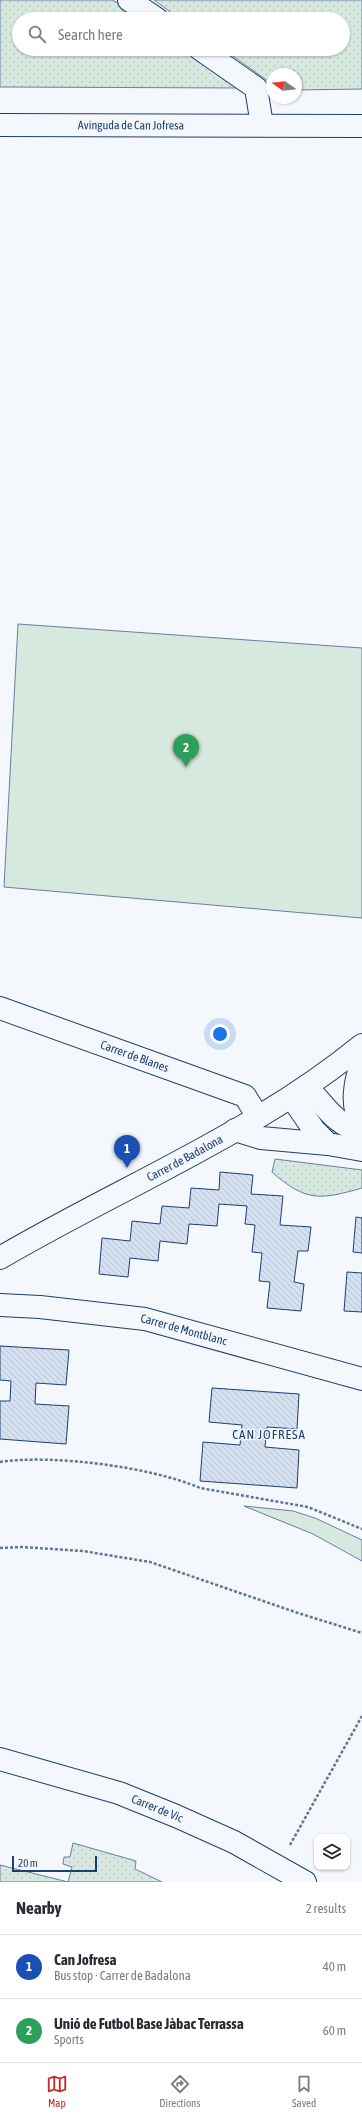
<!DOCTYPE html>
<meta charset="utf-8">
<style>
body{margin:0;font-family:"Asap Condensed",sans-serif;background:#f2f2f3;color:#2b2b33}
.controls{position:absolute;right:12px;bottom:12px;display:grid;overflow:hidden;border-radius:8px;box-shadow:0 1px 3px #0004}
.controls button{width:36px;height:36px;display:grid;place-items:center;padding:0;border:0;border-bottom:1px solid #e1e1e2;background:#fff;color:#2b2b33;font:20px sans-serif}
.compass{position:absolute;left:266px;top:68px;width:36px;height:36px;border-radius:50%;background:#fff;box-shadow:0 1px 3px #0004;rotate:284deg}
.scale{position:absolute;left:12px;bottom:10px;width:85px;box-sizing:border-box;padding-left:4px;border:2px solid #1d3f73;border-top:0;font-size:11px;line-height:14px;white-space:nowrap;color:#1d3f73;-webkit-text-stroke:3px #f4f7fb;paint-order:stroke}
.you{position:absolute;left:220px;top:1034px;width:14px;height:14px;margin:-10px;border:3px solid #fff;border-radius:50%;background:#1a73e8;box-shadow:0 0 0 6px #1a73e833}
.badge{display:grid;place-items:center;width:26px;height:26px;border-radius:50%;background:#c62828;color:#fff;font-size:13px;font-weight:700}
.pin{position:absolute;translate:-50% -33px;filter:drop-shadow(0 1px 2px #0008)}
.pin::after{content:'';position:absolute;top:21px;width:14px;height:12px;background:inherit;clip-path:polygon(0 0,100% 0,50% 100%)}
.list{margin:0;padding:0;list-style:none}
h2{display:flex;justify-content:space-between;align-items:center;height:52px;margin:0;padding:0 16px;font-size:17px}
h2 small{font-size:13px;font-weight:400;color:#7c7c81}
.list li{display:grid;grid-template-columns:26px 1fr auto;gap:12px;align-items:center;box-sizing:border-box;height:64px;padding:0 16px;border-top:1px solid #e1e1e2}
.list b{display:block;font-size:15px;white-space:nowrap}
.list p{margin:0;font-size:13px;white-space:nowrap;color:#7c7c81}
.list em{font-size:13px;font-style:normal;color:#7c7c81}
.icon{flex:none;width:22px;height:22px;fill:none;stroke:currentColor;stroke-width:2;stroke-linecap:round;stroke-linejoin:round}
.map{position:relative;flex:none;width:362px;height:1882px;overflow:hidden}
.search{position:absolute;background:#fff;box-shadow:0 1px 3px #0004;left:12px;right:12px;top:12px;height:44px;display:flex;align-items:center;gap:10px;box-sizing:border-box;padding:0 14px;border-radius:22px;color:#7c7c81;font-size:15px}
.sheet{height:180px;background:#fff}
nav{display:flex;justify-content:space-around;align-items:center;box-sizing:border-box;height:56px;border-top:1px solid #e1e1e2;background:#fff;font-size:11px;color:#7c7c81}
nav a{display:grid;justify-items:center;gap:2px}
nav .on{color:#c62828}
.map>svg:first-child{display:block}
</style>
<div class="map">
<svg width="362" height="1882" viewBox="0 0 362 1882">
<defs>
<pattern id="grass-dots" width="8" height="8" patternUnits="userSpaceOnUse"><rect width="8" height="8" fill="#d7e8df"/><path d="M2 2h.1M6 6h.1" fill="none" stroke="#b8c8c3" stroke-width="1.8" stroke-linecap="round"/></pattern>
<pattern id="building-back-hatch" width="6" height="6" patternUnits="userSpaceOnUse"><rect width="6" height="6" fill="#d5e0f0"/><path d="M-1 5l2 2M0 0l6 6M5-1l2 2" fill="none" stroke="#b6c1d1"/></pattern>
</defs>
<rect width="100%" height="100%" fill="#f4f7fb"/>
<g fill="url(#grass-dots)" stroke="#687fa3">
<polygon points="0,0 113,0 140,19 19,19 19,49 184,49 241,88 0,87"/>
<polygon points="154,0 362,0 362,89 296,90 296,74 272,74 272,84 223,49 343,49 343,19 180,19"/>
<path d="M 275,1159 L 362,1170 L 362,1188 C 320,1200 306,1202 272,1172 Z"/>
<polygon points="73,1843 136,1861 135,1869 162,1882 0,1882 0,1865 68,1882 72,1867 63,1864 64,1857 70,1857"/>
</g>
<g fill="#d7e8df" stroke="#687fa3">
<polygon points="18,624 362,648 362,918 4,887"/>
<polygon points="244,1506 293,1511 315,1518 362,1540 362,1561 313,1534"/>
</g>
<g fill="url(#building-back-hatch)" stroke="#1d3f73">
<polygon points="220,1172 253,1175 251,1194 283,1196 280,1225 311,1227 308,1251 298,1251 294,1282 304,1284 301,1311 267,1308 270,1282 259,1281 262,1253 252,1252 255,1225 245,1224 247,1206 219,1204 217,1226 189,1224 187,1244 160,1241 158,1261 130,1258 128,1277 99,1274 102,1238 130,1241 132,1221 160,1224 162,1206 189,1208 191,1188 219,1190"/>
<polygon points="356,1217 362,1218 362,1253 353,1252"/>
<polygon points="347,1272 362,1273 362,1312 344,1311"/>
<polygon points="0,1346 69,1350 66,1385 36,1383 35,1404 69,1406 66,1444 0,1439 0,1401 10,1401 11,1381 0,1380"/>
<polygon points="212,1388 299,1394 297,1429 267,1427 265,1447 299,1450 297,1488 200,1481 203,1442 240,1445 242,1425 209,1422"/>
</g>
<g fill="none" stroke-linecap="round" stroke-linejoin="round">
<g stroke="#1d3f73" stroke-width="24">
<g id="minor">
<polyline points="129,0 157,19"/>
<polyline points="200,49 256,88 262,125"/>
<path id="s1" d="M 0,125 L 362,126"/>
<path id="s2" d="M 0,1008 L 245,1096 L 258,1117"/>
<path d="M 362,1060 C 356,1079 349,1106 362,1124"/>
<path d="M 307,1087 C 325,1105 335,1126 362,1131"/>
<polyline points="292,1098 314,1130 328,1144 362,1150"/>
<polyline points="235,1130 261,1138 328,1144"/>
<path id="s3" d="M 0,1258 C 121,1187 253,1134 362,1045"/>
<path id="s4" d="M 0,1305 L 40,1307 L 145,1319 L 362,1379"/>
<path id="s5" d="M 0,1759 L 119,1793 L 176,1816 L 234,1842 L 305,1882"/>
</g>
</g>
<g stroke="#5e769c" stroke-width="2.5" stroke-dasharray="3 2" stroke-linecap="butt">
<path d="M 0,1462 C 52,1454 152,1467 200,1488 L 308,1507 L 362,1529"/>
<polyline points="0,1548 22,1547 83,1551 150,1562 298,1613 362,1633"/>
<polyline points="290,1845 362,1716"/>
</g>
<use href="#minor" stroke="#f4f7fb" stroke-width="22"/>
</g>
<g text-anchor="middle" stroke-width="3" stroke-linejoin="round" paint-order="stroke">
<g font-size="12" fill="#1d3f73" stroke="#f4f7fb">
<text dy="4" stroke="none"><textPath href="#s1" startOffset="131">Avinguda de Can Jofresa</textPath></text>
<text dy="4" stroke="none"><textPath href="#s2" startOffset="143">Carrer de Blanes</textPath></text>
<text dy="4" stroke="none"><textPath href="#s3" startOffset="210">Carrer de Badalona</textPath></text>
<text dy="4" stroke="none"><textPath href="#s4" startOffset="186">Carrer de Montblanc</textPath></text>
<text dy="4" stroke="none"><textPath href="#s5" startOffset="165">Carrer de Vic</textPath></text>
</g>
<g font-size="13" letter-spacing="1" fill="#1d3f73" stroke="#f4f7fb">
<text x="269" y="1439">CAN JOFRESA</text>
</g>
</g>
</svg>
<div class="controls">
<button><svg class="icon" aria-label="layers" viewBox="0 0 24 24"><path d="M12 4l9 5-9 5-9-5zM3 14l9 5 9-5"/></svg></button>
</div>
<svg class="compass" viewBox="-18 -18 36 36"><path d="M0-13l5 13h-10z" fill="#e53935"/><path d="M0 13l5-13h-10z" fill="#7c7c81"/></svg>
<div class="scale">20 m</div>
<div class="you"></div>
<div class="pin badge" style="left:127px;top:1168px;background:#1a4fb4">1</div>
<div class="pin badge" style="left:186px;top:767px;background:#2e9e5b">2</div>
<div class="search"><svg class="icon" aria-label="search" viewBox="0 0 24 24"><circle cx="10" cy="10" r="6"/><path d="M15 15l6 6"/></svg>Search here</div>
</div>
<section class="sheet">
<h2>Nearby<small>2 results</small></h2>
<ul class="list">
<li><span class="badge" style="background:#1a4fb4">1</span><div><b>Can Jofresa</b><p>Bus stop · Carrer de Badalona</p></div><em>40 m</em></li>
<li><span class="badge" style="background:#2e9e5b">2</span><div><b>Unió de Futbol Base Jàbac Terrassa</b><p>Sports</p></div><em>60 m</em></li>
</ul>
</section>
<nav>
<a class="on"><svg class="icon" aria-label="map" viewBox="0 0 24 24"><path d="M3 6l6-2 6 2 6-2v14l-6 2-6-2-6 2zM9 4v14M15 6v14"/></svg>Map</a>
<a><svg class="icon" aria-label="directions" viewBox="0 0 24 24"><path d="M12 3l9 9-9 9-9-9zM9 14v-3h6M13 9l2 2-2 2"/></svg>Directions</a>
<a><svg class="icon" aria-label="saved" viewBox="0 0 24 24"><path d="M7 4h10v16l-5-4-5 4z"/></svg>Saved</a>
</nav>
